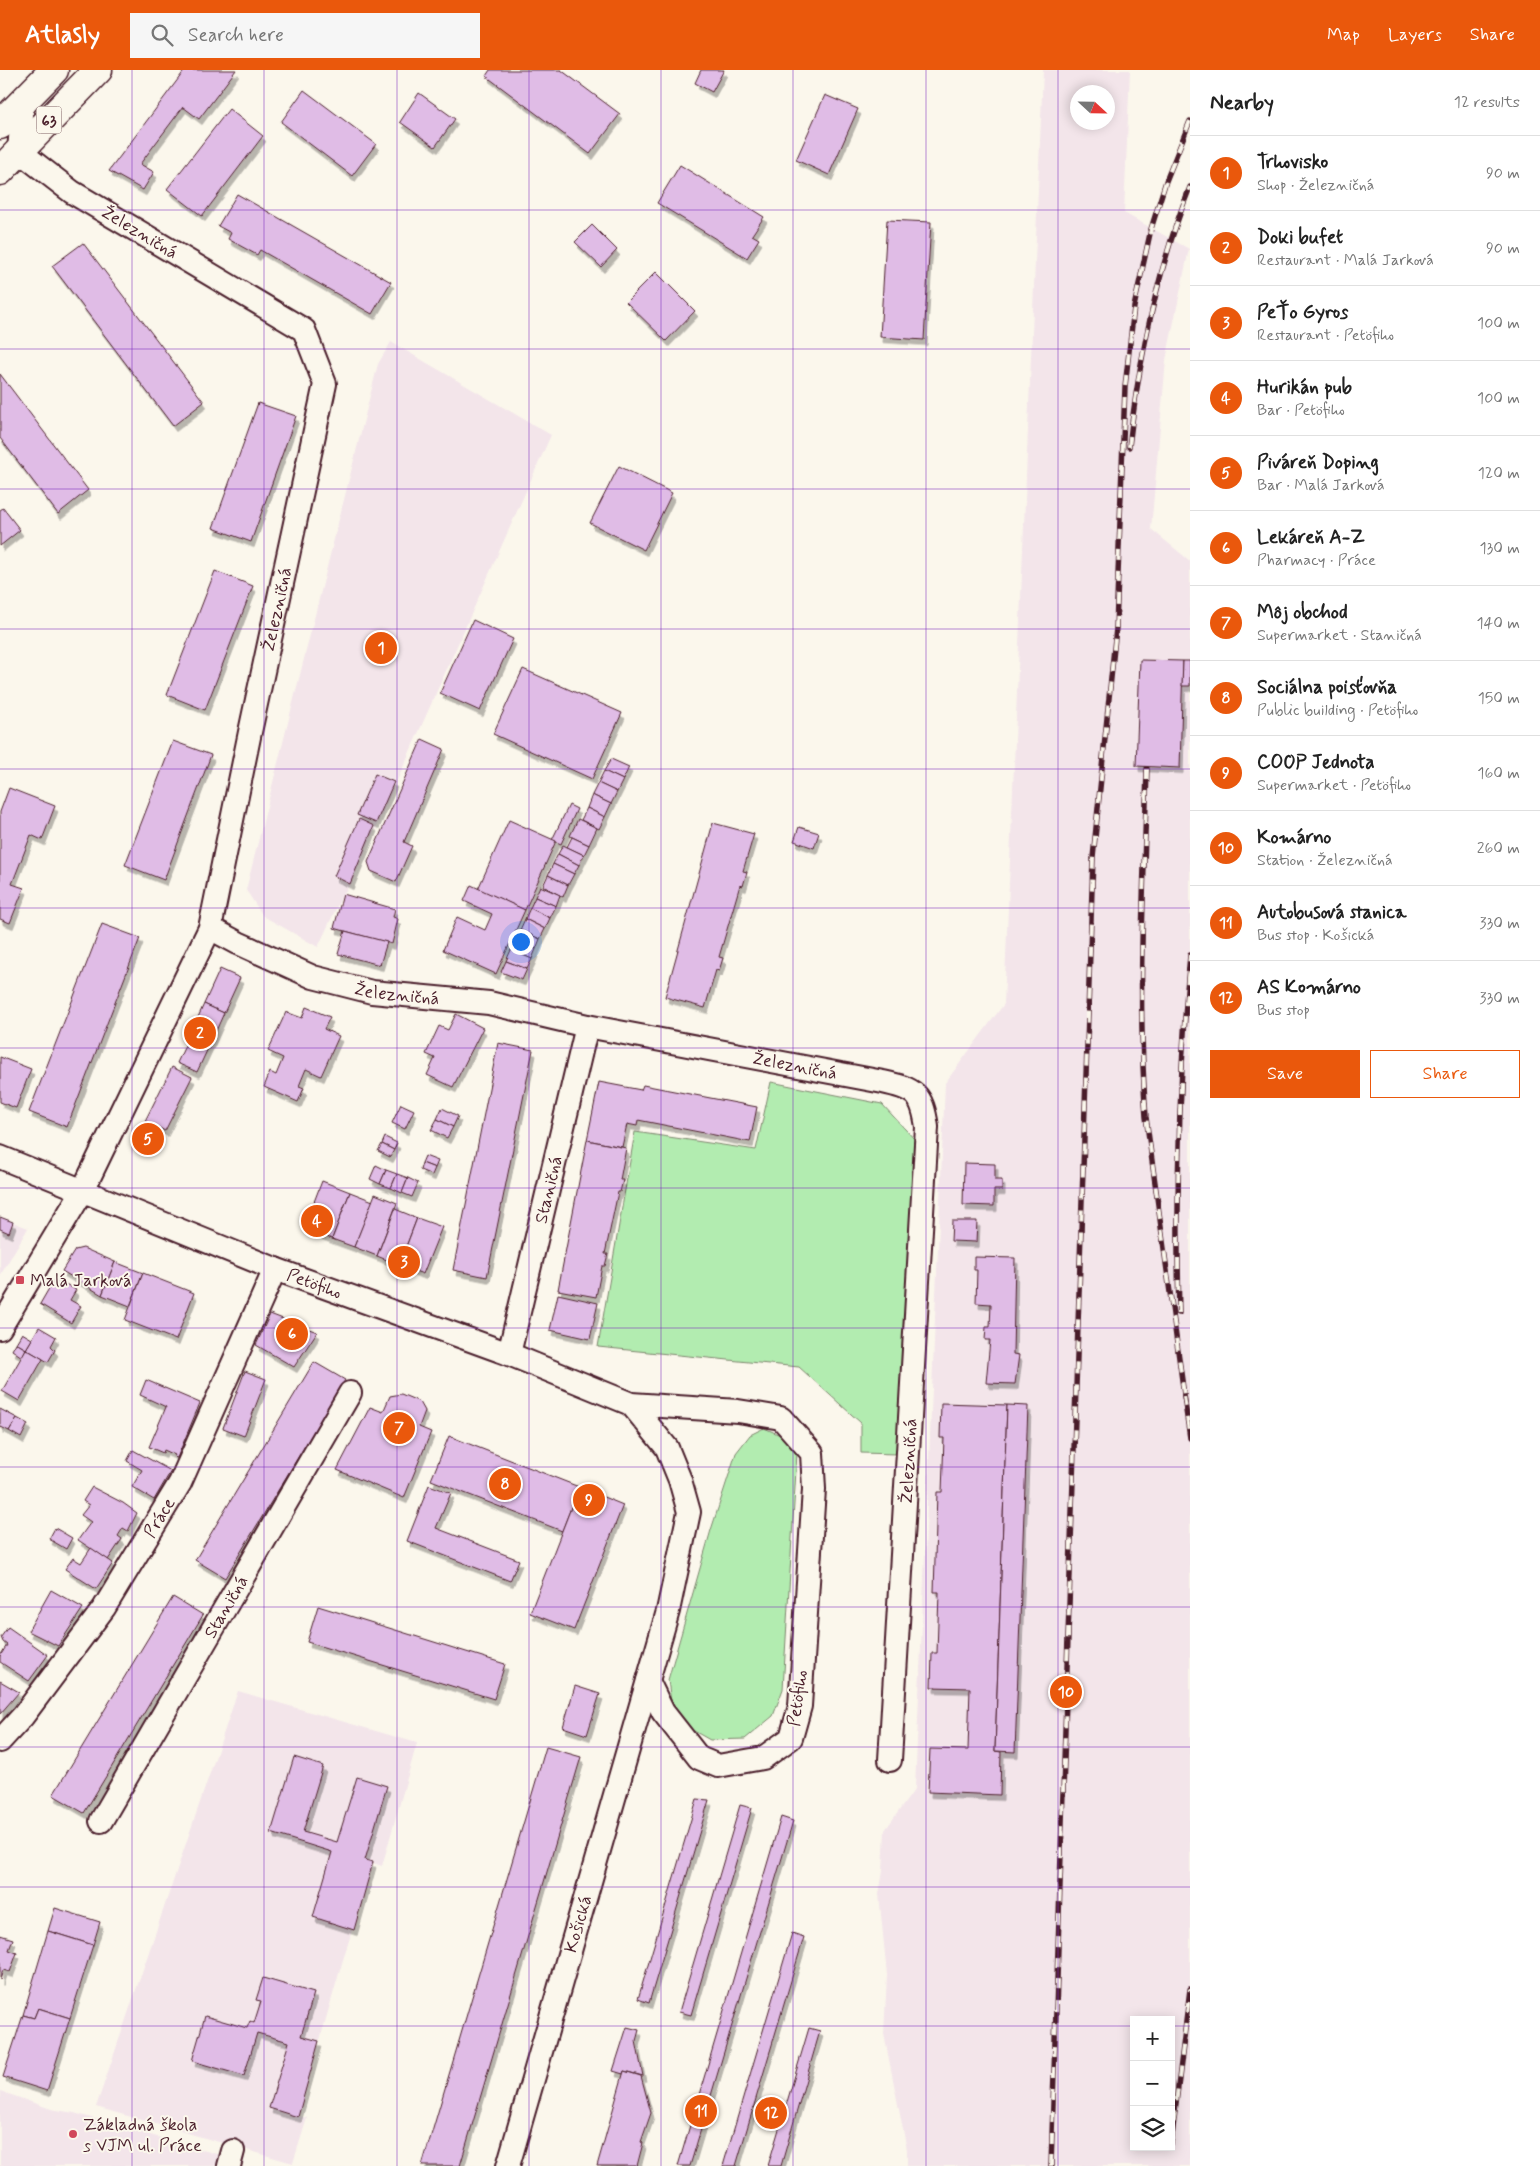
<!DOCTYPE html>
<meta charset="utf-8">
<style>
body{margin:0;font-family:Mynerve,sans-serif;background:#f6f6f6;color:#222}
.controls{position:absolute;right:15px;bottom:15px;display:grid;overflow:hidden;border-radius:0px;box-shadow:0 2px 12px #0003}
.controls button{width:45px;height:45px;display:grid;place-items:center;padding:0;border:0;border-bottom:1px solid #e0e0e0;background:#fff;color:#222;font:25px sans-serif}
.compass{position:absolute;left:1070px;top:15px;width:45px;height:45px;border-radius:50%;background:#fff;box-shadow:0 2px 12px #0003;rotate:112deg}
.you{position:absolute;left:520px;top:871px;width:18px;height:18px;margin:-12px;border:4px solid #fff;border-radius:50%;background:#1a73e8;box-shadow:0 0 0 8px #1a73e833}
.badge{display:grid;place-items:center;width:32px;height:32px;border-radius:50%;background:#ea580c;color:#fff;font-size:16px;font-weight:700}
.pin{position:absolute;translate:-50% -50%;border:2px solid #fff;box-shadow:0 1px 5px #0006}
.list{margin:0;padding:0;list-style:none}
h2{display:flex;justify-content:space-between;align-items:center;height:65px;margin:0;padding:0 20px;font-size:21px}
h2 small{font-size:16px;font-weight:400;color:#767676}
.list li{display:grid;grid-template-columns:32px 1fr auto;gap:15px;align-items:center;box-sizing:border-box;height:75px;padding:0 20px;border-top:1px solid #e0e0e0}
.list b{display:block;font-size:19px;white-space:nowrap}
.list p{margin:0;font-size:16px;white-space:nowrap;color:#767676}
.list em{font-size:16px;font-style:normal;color:#767676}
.actions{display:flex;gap:10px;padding:15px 20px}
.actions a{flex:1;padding:11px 0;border:1px solid #ea580c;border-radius:0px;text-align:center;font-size:18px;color:#ea580c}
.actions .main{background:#ea580c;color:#fff}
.icon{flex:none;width:28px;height:28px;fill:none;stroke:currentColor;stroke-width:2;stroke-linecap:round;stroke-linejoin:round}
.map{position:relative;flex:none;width:1190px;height:2096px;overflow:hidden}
header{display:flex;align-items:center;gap:30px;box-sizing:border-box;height:70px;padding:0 25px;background:#ea580c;color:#fff}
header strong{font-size:24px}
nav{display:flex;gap:28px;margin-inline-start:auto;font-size:18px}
.search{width:350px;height:45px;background:#f6f6f6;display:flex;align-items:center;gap:12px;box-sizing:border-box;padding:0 18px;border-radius:0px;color:#767676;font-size:19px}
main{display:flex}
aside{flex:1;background:#fff}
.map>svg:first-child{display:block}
</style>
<header>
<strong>Atlasly</strong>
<div class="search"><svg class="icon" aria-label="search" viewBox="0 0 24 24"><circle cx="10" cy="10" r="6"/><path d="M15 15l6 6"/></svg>Search here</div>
<nav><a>Map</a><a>Layers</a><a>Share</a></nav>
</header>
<main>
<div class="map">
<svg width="1190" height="2096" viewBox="0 0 1190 2096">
<defs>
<filter id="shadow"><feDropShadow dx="3" dy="5.5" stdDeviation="0" flood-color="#0004"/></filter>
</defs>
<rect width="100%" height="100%" fill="#fbf7ec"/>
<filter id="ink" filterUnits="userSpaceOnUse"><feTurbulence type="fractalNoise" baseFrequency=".02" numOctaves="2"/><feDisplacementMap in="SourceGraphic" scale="10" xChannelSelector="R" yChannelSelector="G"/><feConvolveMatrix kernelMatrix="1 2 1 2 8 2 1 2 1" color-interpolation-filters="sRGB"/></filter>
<g filter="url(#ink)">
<g fill="#f3e5ea" fill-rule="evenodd">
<path d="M 1043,0 L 1130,0 L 1124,143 L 1189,179 L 1166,290 L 1151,459 L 1190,491 L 1190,2096 L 907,2096 L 907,2080 L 884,1964 L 887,1905 L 879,1824 L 883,1801 L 885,1760 L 915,1719 L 945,1013 L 1004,934 ZM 1078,22 L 1108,22 L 1108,52 L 1078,52 ZM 1134,1950 L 1171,1950 L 1171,2077 L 1134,2077 Z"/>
<polygon points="391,272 551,365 351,814 343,824 318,877 263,846 246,820 378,294"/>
<polygon points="0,1147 28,1158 0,1206"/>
<polygon points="238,1621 417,1673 382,1796 373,1793 342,1893 298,2046 307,2048 293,2093 96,2037"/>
<polygon points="0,2021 51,2039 74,2043 220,2085 216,2096 0,2096"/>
</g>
<g fill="#b2ecb0" stroke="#7e866e">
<polygon points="771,1012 882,1034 916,1071 896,1384 861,1383 861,1353 799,1297 598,1277 635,1062 756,1080"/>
<polygon points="764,1358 785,1367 797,1383 783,1619 773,1646 745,1669 710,1670 685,1656 671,1632 668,1610 711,1460 736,1383 750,1365"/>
</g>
<g fill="#e0bce6" stroke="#4a1f2b" filter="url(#shadow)">
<polygon points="185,0 236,0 199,49 183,37 140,94 154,102 143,120 109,101"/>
<polygon points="490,0 561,0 620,44 590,84 486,6"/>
<polygon points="701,0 724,0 712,22 695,13"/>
<polygon points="304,20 376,74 352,106 281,52"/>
<polygon points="419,23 455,49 435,77 400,52"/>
<polygon points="825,25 858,39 829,105 796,90"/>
<polygon points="229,39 263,66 202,146 167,119"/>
<polygon points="680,95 764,147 752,165 759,169 747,188 657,133"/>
<polygon points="237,124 391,212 372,244 260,180 257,185 228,169 231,163 218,156"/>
<polygon points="887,150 931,152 924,270 880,267"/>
<polygon points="592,155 617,180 601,197 575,172"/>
<polygon points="83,173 204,332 173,356 52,196"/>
<polygon points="656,202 695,241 666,271 626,232"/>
<polygon points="0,304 88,420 58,444 0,368"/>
<polygon points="258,333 296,346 251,472 213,458"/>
<polygon points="619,396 672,423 644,480 590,453"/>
<polygon points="3,438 20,460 0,476 0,440"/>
<polygon points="215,501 253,516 205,640 167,625"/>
<polygon points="473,550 513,569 480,641 440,623"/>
<polygon points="1140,590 1183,591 1180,698 1136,696"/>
<polygon points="1183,591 1190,591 1190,616 1182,616"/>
<polygon points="523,599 622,643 592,709 493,664"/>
<polygon points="422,669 444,679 404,772 412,776 396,812 371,801 368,792"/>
<polygon points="173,671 211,685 164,810 125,795"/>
<polygon points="611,689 629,697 623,710 604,701"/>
<polygon points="604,701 623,710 617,722 598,713"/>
<polygon points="375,704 394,712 376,753 357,745"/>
<polygon points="598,713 617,722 611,734 592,725"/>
<polygon points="9,718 55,736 42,770 31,765 19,796 12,814 24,818 10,853 0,849 0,742"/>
<polygon points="592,725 611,734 605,747 587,738"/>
<polygon points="569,735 577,739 561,774 552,770"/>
<polygon points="587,738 605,747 599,759 581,750"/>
<polygon points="359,749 374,756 350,814 334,806"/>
<polygon points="578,749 597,758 589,775 570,766"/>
<polygon points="509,750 556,771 525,840 478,819"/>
<polygon points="713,753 754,764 743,801 747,802 743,816 740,815 719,887 723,888 719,901 716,900 705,938 665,927"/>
<polygon points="799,757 819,763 814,778 794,771"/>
<polygon points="572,767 589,775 584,785 567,777"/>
<polygon points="563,775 584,785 579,795 558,784"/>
<polygon points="558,784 579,795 574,804 553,794"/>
<polygon points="553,794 574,804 568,815 548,805"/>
<polygon points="548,805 568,815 563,827 543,816"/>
<polygon points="471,815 525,840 496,904 443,880 457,847 485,860 492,844 464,831"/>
<polygon points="540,816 560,825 556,836 535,827"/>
<polygon points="343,824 395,839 393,847 398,849 392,874 334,858"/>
<polygon points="535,827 556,836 550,848 530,838"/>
<polygon points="530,838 550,848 545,859 525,849"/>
<polygon points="525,849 545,859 540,869 520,860"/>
<polygon points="102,854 140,868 67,1057 29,1042"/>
<polygon points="520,860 540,869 536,879 516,870"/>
<polygon points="345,861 387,872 380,895 338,884"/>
<polygon points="516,870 536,879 532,889 511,880"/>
<polygon points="511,880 532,889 527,899 506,891"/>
<polygon points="506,891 527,899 522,910 501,902"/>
<polygon points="220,899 240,908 224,943 204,934"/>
<polygon points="204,934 224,943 210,974 190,965"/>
<polygon points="306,937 330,947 324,959 339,966 321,1006 306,999 299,1016 304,1018 298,1032 264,1017 270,1002 276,1005 283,988 268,981 286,942 302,948"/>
<polygon points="456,944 483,958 453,1017 427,1005 435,988 426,984 439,956 448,960"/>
<polygon points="190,965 210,974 197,1002 177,993"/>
<polygon points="498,973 533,980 487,1207 453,1200"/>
<polygon points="0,987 31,999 16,1038 0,1032"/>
<polygon points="172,997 192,1007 165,1061 145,1051"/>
<polygon points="599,1012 641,1020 643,1015 757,1037 750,1072 638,1050 637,1056 627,1054 622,1077 587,1070"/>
<polygon points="401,1034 414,1040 405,1059 392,1053"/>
<polygon points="442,1038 458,1046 453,1057 437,1049"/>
<polygon points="437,1049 453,1057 447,1068 431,1060"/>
<polygon points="385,1067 397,1073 394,1080 382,1074"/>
<polygon points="587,1070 626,1078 620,1110 623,1110 620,1122 618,1122 605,1184 608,1184 605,1196 602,1196 596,1227 558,1220"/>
<polygon points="382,1074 394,1080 390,1087 378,1081"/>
<polygon points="425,1086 438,1091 435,1098 422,1093"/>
<polygon points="422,1093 435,1098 432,1105 420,1100"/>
<polygon points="964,1093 995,1094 995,1110 1002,1110 1002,1120 994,1120 994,1136 963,1135"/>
<polygon points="376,1095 386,1100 380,1114 370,1109"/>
<polygon points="386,1100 397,1104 391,1118 380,1114"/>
<polygon points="397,1104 408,1108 402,1123 391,1118"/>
<polygon points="408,1108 418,1113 412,1127 402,1123"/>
<polygon points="322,1111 350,1122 332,1169 304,1158"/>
<polygon points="350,1122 373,1131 354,1177 332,1169"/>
<polygon points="375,1124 397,1133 377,1186 354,1177"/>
<polygon points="395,1139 417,1148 399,1195 377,1186"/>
<polygon points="0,1147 13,1152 9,1163 0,1159"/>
<polygon points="417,1148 442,1157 423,1204 399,1195"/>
<polygon points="952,1151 977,1151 976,1172 951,1171"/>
<polygon points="83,1178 115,1192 102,1225 62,1201 75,1180"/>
<polygon points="974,1187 1015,1188 1013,1284 1019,1285 1015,1314 986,1313 990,1270 985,1270 986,1257 990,1257 991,1234 976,1233 977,1200 974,1200"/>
<polygon points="115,1192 143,1203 130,1236 102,1225"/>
<polygon points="143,1203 194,1223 176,1270 125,1250"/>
<polygon points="55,1208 76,1220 70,1230 81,1236 71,1253 40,1234"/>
<polygon points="558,1224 598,1233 590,1269 550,1260"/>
<polygon points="270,1244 317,1262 294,1297 256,1275"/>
<polygon points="39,1257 56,1267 51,1276 55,1280 48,1292 26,1279"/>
<polygon points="22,1263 32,1269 26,1279 16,1273"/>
<polygon points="16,1273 26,1279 22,1287 12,1280"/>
<polygon points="26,1279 43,1289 19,1331 2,1321"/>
<polygon points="314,1292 345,1310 225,1508 195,1490"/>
<polygon points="245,1301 266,1309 244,1366 223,1358"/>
<polygon points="146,1310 200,1333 177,1388 174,1387 175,1385 164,1380 163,1383 149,1377 166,1337 140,1325"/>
<polygon points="401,1324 420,1332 425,1341 419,1357 431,1362 404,1428 337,1400 370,1337 383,1342 390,1326"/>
<polygon points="941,1333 1007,1335 995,1681 1001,1682 1000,1725 928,1722 930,1679 968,1680 970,1618 931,1617 932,1583 937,1583 939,1522 934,1522 937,1422 942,1422 944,1368 940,1368"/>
<polygon points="1007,1335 1028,1336 1015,1682 995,1681"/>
<polygon points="0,1339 17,1348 9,1361 1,1357 0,1359"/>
<polygon points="17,1348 28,1354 21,1368 9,1361"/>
<polygon points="449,1366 579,1417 562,1461 431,1410"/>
<polygon points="133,1380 171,1401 154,1430 132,1417 142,1400 127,1391"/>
<polygon points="429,1415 451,1423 436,1458 519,1490 510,1511 407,1471"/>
<polygon points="92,1417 123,1433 137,1443 128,1461 123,1458 118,1466 122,1469 108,1490 78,1470 91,1452 81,1445 89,1435 83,1431"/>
<polygon points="579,1417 623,1435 574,1560 530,1543"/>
<polygon points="55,1458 72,1468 66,1479 49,1469"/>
<polygon points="91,1478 113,1493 96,1519 65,1499 73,1488 81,1493"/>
<polygon points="51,1520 83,1538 58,1576 28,1561"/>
<polygon points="173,1527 203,1545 84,1743 53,1725"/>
<polygon points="318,1536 505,1594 494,1629 307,1572"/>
<polygon points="8,1557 48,1585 29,1611 0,1592 0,1586 7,1575 3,1572 1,1567"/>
<polygon points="0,1611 19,1622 0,1644"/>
<polygon points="575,1616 600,1624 587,1665 563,1657"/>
<polygon points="546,1677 581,1687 460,2096 422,2096"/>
<polygon points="294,1687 323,1696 303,1762 337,1772 357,1707 387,1716 365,1790 373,1792 354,1860 313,1847 332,1782 271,1763"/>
<polygon points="697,1729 709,1730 649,1933 638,1929"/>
<polygon points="740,1735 752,1738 691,1945 679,1942"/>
<polygon points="781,1747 793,1751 690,2096 678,2096"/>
<polygon points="55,1838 100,1852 93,1875 48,1861"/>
<polygon points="48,1861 93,1875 70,1948 38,1938 34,1948 23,1945"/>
<polygon points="792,1863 804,1867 736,2096 723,2096"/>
<polygon points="0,1865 13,1869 9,1880 17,1883 10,1902 3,1900 0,1910"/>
<polygon points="263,1908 314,1923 301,1966 319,1971 298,2047 269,2038 289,1972 257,1963 244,2006 192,1991 205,1946 247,1958 250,1951 254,1953 261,1931 256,1930"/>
<polygon points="38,1938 70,1948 47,2021 3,2007 23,1945 34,1948"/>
<polygon points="627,1957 639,1960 636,1971 643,2006 624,2001 623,2004 613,2001"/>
<polygon points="809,1958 820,1961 781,2096 768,2096"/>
<polygon points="624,2001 641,2006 651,2043 641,2072 643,2073 637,2096 597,2096"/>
</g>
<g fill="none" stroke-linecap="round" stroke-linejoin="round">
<g stroke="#4a1f2b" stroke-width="26">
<g id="minor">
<path id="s1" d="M 210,858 L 238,873 L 313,907 L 372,922 L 489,933 L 587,956 L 883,1012 C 915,1019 922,1023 927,1057 L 890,1690"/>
<path id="s2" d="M 0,1087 L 275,1199 L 509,1284 L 631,1334 L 738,1341 L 781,1348 L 812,1383 L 814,1419 L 800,1636 L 791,1668 L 763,1688 L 718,1696 L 699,1688 L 663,1642 L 648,1611"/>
<path id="s3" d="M 0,1258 L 83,1120 L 210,858 L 250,662 L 325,314 L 304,260 L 72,122 L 19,81 L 23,32"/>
<path id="s4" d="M 509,1284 L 587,956"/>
<path id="s5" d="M 0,1671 L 23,1646 L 104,1538 L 180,1413 L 275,1199"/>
<path id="s6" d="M 101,1751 L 350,1323"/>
<polyline points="229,2096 233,2081"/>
<path id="s7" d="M 508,2096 L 668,1541 L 689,1442 L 680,1410 L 667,1378 L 631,1334"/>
</g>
</g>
<g stroke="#4a1f2b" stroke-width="31">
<g id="primary">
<polyline points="0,55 54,0"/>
<polyline points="0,101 98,0"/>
</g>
</g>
<use href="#minor" stroke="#fbf7ec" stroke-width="22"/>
<use href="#primary" stroke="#fbf7ec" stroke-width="28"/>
<g stroke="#4a1f2b" stroke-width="5.5">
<g id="rail">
<path d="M 1129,377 C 1139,289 1157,200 1190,117"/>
<path d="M 1147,699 C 1144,815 1137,931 1146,1047 L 1185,1332"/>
<path d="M 1179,1243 C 1176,1124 1179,1004 1190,885"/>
<polyline points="1184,1326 1190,1368"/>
<polyline points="1171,2074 1190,1919"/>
<polyline points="1051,2096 1093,788 1116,558 1125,317 1134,237 1151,159 1166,111 1190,51"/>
</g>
</g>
<use href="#rail" stroke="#fbf7ec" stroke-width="4" stroke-dasharray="11" stroke-linecap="butt"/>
</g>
</g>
<path fill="none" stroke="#7b2cbf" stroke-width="1" stroke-opacity="0.55" d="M 132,0 L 132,2096M 264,0 L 264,2096M 397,0 L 397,2096M 529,0 L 529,2096M 661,0 L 661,2096M 793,0 L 793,2096M 926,0 L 926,2096M 1058,0 L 1058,2096M 0,140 L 1190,140M 0,279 L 1190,279M 0,419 L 1190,419M 0,559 L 1190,559M 0,699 L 1190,699M 0,838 L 1190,838M 0,978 L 1190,978M 0,1118 L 1190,1118M 0,1258 L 1190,1258M 0,1397 L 1190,1397M 0,1537 L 1190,1537M 0,1677 L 1190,1677M 0,1817 L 1190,1817M 0,1956 L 1134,1956M 1171,1956 L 1190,1956"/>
<g fill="#d1495b" stroke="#fbf7ec" stroke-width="2">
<rect x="15" y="1205" width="10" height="10" rx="2.5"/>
<circle cx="73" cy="2064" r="5"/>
</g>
<g text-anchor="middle" stroke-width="4" stroke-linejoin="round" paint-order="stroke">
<rect fill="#fbf7ec" stroke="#7f6065" stroke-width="1" x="36.5" y="36.5" width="25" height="27" rx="4"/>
<g font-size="16" font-weight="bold" fill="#4a1f2b">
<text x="49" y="56">63</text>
</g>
<g font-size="18" fill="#4a1f2b" stroke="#fbf7ec">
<text transform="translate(140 162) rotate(31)" y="6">Železničná</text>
<text dy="6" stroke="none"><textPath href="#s3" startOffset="778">Železničná</textPath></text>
<text dy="6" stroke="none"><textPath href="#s1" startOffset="200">Železničná</textPath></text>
<text dy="6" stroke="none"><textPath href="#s1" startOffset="605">Železničná</textPath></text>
<text dy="6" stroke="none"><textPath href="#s4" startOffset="169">Staničná</textPath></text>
<text dy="6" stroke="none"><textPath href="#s2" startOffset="339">Petöfiho</textPath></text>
<text transform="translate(908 1391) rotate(-87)" y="6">Železničná</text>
<text dy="6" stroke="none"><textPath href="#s5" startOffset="275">Práce</textPath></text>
<text dy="6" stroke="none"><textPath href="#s6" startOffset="248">Staničná</textPath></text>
<text transform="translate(797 1628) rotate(-82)" y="6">Petöfiho</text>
<text dy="6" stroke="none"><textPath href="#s7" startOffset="252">Košická</textPath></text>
</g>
<g font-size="18" fill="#4a1f2b" stroke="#fbf7ec" text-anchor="start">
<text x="30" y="1216">Malá Jarková</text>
<text x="83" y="2060">Základná škola<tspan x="83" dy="21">s VJM ul. Práce</tspan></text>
</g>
</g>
</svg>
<div class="controls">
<button>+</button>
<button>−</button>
<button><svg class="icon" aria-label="layers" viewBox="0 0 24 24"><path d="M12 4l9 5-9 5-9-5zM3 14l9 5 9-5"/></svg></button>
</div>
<svg class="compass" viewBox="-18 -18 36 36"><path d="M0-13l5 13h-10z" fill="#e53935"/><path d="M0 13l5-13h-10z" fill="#767676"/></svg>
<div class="you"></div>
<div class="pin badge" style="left:381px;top:578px">1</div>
<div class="pin badge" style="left:200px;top:963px">2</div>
<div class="pin badge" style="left:404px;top:1192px">3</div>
<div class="pin badge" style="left:317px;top:1151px">4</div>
<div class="pin badge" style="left:148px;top:1069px">5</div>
<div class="pin badge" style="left:292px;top:1264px">6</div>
<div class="pin badge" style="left:399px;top:1358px">7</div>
<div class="pin badge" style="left:505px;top:1414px">8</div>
<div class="pin badge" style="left:589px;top:1430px">9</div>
<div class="pin badge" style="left:1066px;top:1622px">10</div>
<div class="pin badge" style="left:701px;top:2041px">11</div>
<div class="pin badge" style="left:771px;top:2043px">12</div>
</div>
<aside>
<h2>Nearby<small>12 results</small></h2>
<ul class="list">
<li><span class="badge">1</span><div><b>Trhovisko</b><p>Shop · Železničná</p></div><em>90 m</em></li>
<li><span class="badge">2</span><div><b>Doki bufet</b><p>Restaurant · Malá Jarková</p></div><em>90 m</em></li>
<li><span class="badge">3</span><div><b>PeŤo Gyros</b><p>Restaurant · Petöfiho</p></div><em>100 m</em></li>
<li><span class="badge">4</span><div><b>Hurikán pub</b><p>Bar · Petöfiho</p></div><em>100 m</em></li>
<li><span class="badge">5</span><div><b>Piváreň Doping</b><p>Bar · Malá Jarková</p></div><em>120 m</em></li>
<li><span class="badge">6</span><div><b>Lekáreň A-Z</b><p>Pharmacy · Práce</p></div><em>130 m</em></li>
<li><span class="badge">7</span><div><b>Môj obchod</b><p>Supermarket · Staničná</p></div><em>140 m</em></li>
<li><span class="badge">8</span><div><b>Sociálna poisťovňa</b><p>Public building · Petöfiho</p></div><em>150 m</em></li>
<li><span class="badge">9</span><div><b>COOP Jednota</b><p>Supermarket · Petöfiho</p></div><em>160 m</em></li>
<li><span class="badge">10</span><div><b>Komárno</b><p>Station · Železničná</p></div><em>260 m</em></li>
<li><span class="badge">11</span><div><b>Autobusová stanica</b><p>Bus stop · Košická</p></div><em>330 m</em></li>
<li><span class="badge">12</span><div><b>AS Komárno</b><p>Bus stop</p></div><em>330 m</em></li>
</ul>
<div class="actions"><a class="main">Save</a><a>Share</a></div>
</aside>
</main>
